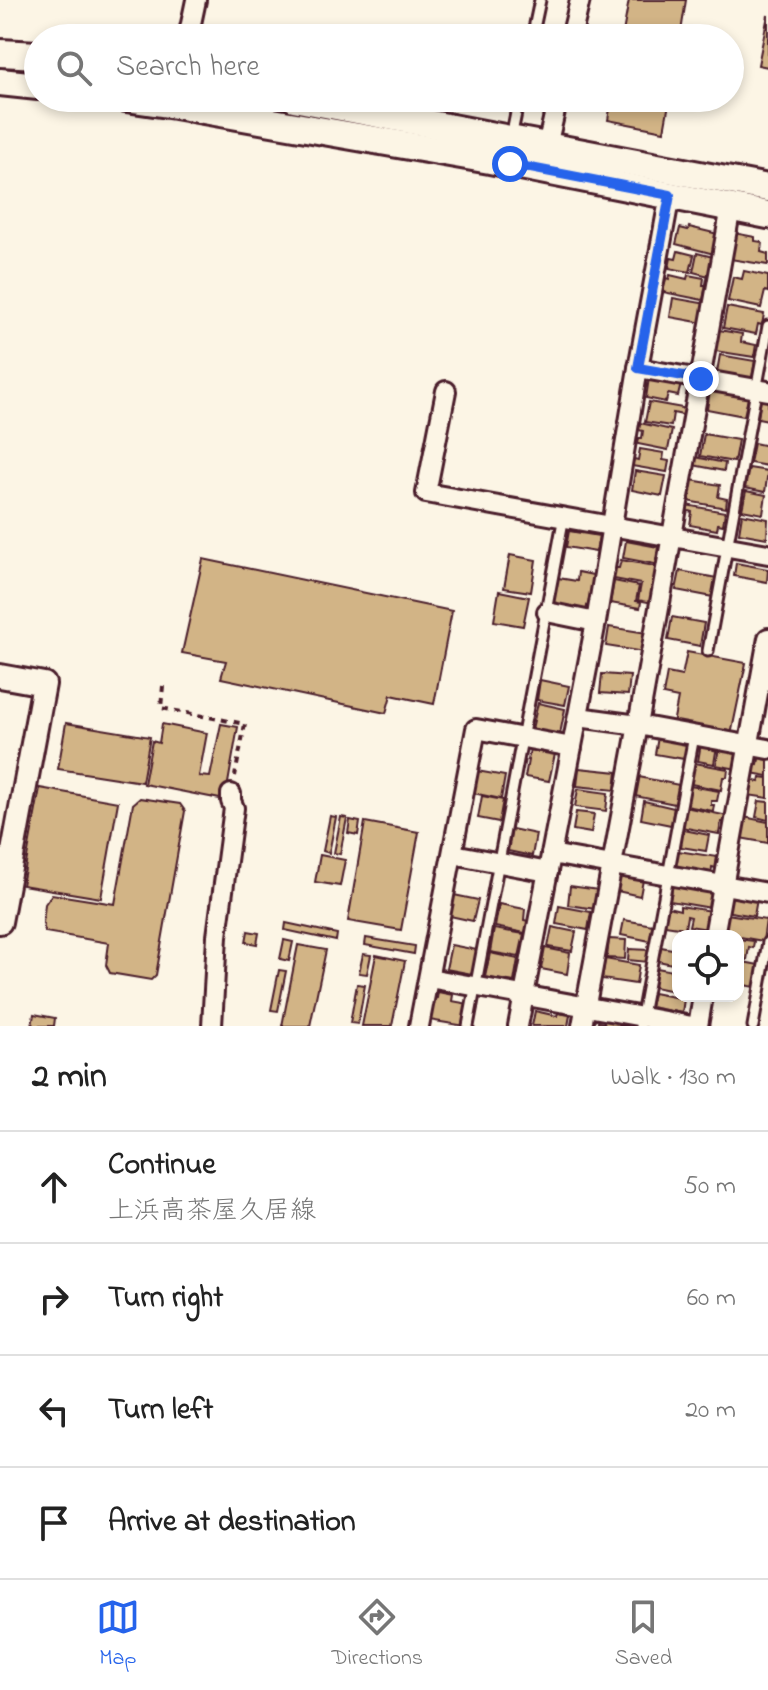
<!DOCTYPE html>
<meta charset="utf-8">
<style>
body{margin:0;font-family:"Indie Flower","Klee One",sans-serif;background:#f6f6f6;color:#222}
.controls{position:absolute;right:24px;bottom:24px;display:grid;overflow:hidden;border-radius:16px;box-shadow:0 4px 12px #0003}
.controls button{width:72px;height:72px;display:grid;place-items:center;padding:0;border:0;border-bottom:2px solid #e0e0e0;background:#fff;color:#222;font:40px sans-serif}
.stop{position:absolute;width:24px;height:24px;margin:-18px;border:6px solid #2563eb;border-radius:50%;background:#fff}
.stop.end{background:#2563eb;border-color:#fff;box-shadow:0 2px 8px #0008}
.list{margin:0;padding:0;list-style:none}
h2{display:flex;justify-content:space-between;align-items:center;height:104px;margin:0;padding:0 32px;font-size:34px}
h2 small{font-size:26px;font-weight:400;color:#767676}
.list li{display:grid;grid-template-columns:52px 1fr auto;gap:24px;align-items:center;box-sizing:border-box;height:112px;padding:0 32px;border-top:2px solid #e0e0e0}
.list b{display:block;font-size:30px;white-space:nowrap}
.list p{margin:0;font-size:26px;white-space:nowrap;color:#767676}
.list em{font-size:26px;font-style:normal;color:#767676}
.icon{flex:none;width:44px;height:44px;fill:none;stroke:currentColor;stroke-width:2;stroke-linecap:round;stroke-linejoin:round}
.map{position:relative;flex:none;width:768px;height:1026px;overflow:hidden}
.search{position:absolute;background:#fff;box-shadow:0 4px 12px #0003;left:24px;right:24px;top:24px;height:88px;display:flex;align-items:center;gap:20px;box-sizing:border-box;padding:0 28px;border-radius:44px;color:#767676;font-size:30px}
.sheet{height:552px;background:#fff}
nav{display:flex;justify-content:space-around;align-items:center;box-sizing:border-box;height:112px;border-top:2px solid #e0e0e0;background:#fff;font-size:22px;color:#767676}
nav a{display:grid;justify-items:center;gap:4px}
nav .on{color:#2563eb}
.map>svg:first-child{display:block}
</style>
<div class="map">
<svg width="768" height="1026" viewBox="0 0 768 1026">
<rect width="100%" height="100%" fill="#fcf5e5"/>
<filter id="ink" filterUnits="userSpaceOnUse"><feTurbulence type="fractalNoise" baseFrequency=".0125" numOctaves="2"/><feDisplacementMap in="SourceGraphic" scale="16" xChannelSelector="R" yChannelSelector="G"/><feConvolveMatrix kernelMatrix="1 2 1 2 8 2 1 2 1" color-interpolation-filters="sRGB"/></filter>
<g filter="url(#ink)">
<g fill="#d2b486" stroke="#4a1f2b" stroke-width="2">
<polygon points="629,0 686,0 680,38 622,38"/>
<polygon points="768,15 768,67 758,65"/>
<polygon points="612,98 670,98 664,131 608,120"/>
<polygon points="689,227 718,234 714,254 676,244 680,228 688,230"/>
<polygon points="734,233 755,237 755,241 762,242 761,252 768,254 768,265 730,259"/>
<polygon points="678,251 694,255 690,272 669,268 671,258 676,259"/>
<polygon points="697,253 713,257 709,276 693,272"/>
<polygon points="744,271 768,276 768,292 765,291 761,308 728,301 733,277 742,279"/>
<polygon points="670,275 687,279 688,275 704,278 703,285 706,285 703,300 663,292 666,278 669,279"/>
<polygon points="673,298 707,304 703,323 670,317"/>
<polygon points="727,307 764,314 762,325 758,324 756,334 723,328"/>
<polygon points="719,330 742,334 741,342 756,345 754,357 715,351"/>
<polygon points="720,355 755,361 752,378 717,372"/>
<polygon points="649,378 681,384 678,396 668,394 666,402 646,398"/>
<polygon points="710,391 748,398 744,416 707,409"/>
<polygon points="761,399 768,400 768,420 758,418"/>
<polygon points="649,402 688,409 687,416 673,413 671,426 645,422"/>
<polygon points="640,423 672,430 668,450 638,444 639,438 642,438 643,431 639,430"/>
<polygon points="704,434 738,440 734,462 700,456"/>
<polygon points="754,443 768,446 768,466 750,463"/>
<polygon points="640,449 664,453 663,460 669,461 667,472 632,466 634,459 638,460"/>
<polygon points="695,457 725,463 724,471 693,465"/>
<polygon points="749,468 768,471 765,492 745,488"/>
<polygon points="635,471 666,476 662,496 632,490"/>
<polygon points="691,480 720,485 718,497 727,499 726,508 687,501"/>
<polygon points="746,491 766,495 763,514 742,510"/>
<polygon points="686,505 725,512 723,525 718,524 717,530 690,525 692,512 685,510"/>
<polygon points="742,514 768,519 767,538 739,533"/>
<polygon points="569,531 599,536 596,552 566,547"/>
<polygon points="626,541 658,547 656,560 660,561 660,565 623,558"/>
<polygon points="510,555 536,560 531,592 504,588"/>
<polygon points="203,559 452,611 434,704 391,695 386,713 221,678 226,661 182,653"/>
<polygon points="621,560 655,566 655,569 659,570 653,603 638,600 641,584 614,579 615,568 619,568"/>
<polygon points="736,563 768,569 767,582 734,576"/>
<polygon points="680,571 717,578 713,597 676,590"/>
<polygon points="578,572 598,576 593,607 587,606 586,613 553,606 558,578 577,581"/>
<polygon points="614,581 639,586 636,601 641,602 640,608 610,603"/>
<polygon points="499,591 529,597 523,626 494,621"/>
<polygon points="672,617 704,623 700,646 668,640"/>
<polygon points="609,627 647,633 644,652 606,646"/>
<polygon points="687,652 746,663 731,735 673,724 678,698 663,695 667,673 682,676"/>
<polygon points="602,674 630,676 628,695 600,693"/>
<polygon points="540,680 569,686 565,705 537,700"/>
<polygon points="538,703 565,709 560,734 532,729"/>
<polygon points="66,723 150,737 142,782 58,769"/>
<polygon points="162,724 207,733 199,776 210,777 221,724 238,727 225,800 144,784 152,741 159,743"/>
<polygon points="658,737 687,742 684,759 655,754"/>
<polygon points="701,743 717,746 714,764 698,761"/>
<polygon points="719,747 740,751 737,769 716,765"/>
<polygon points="530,749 555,754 549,781 525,777"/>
<polygon points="760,754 768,755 768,776 751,773 753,763 758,764"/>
<polygon points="695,763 728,769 727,777 723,777 721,790 691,784"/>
<polygon points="579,768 617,772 615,790 577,786"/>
<polygon points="477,771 505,776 501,799 473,793"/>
<polygon points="639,777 679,785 675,804 635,796"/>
<polygon points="760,777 768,778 768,798 748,795 750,780 759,782"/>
<polygon points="690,786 719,791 717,801 711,801 711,805 714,805 713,811 686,806"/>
<polygon points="40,788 118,802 101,898 22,885"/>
<polygon points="578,789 608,793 606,811 575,807"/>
<polygon points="482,796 503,800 499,822 478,818"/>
<polygon points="140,798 180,804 185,811 156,975 151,980 110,973 106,965 109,943 45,932 43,923 45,904 52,894 115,904 133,804"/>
<polygon points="644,801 674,808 671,825 641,819"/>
<polygon points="759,801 768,802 768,820 756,817"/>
<polygon points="685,807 728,816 727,823 721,822 719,834 681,827"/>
<polygon points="576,812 594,814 591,833 573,830"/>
<polygon points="330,816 336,817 329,853 323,851"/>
<polygon points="341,817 347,818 340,854 334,853"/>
<polygon points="744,817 768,822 768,843 740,838"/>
<polygon points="350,820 360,822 358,835 348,833"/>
<polygon points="365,822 419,832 401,930 348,921"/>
<polygon points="512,829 536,834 532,856 508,851"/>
<polygon points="684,830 709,835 706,851 681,847"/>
<polygon points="678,851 717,857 716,868 712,867 711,875 675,869"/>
<polygon points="320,855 345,860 340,886 315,882"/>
<polygon points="620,875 643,880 640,896 617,891"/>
<polygon points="673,883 714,891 711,908 670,901"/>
<polygon points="570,886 599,890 596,909 568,905"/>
<polygon points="728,894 757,899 754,916 725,911"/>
<polygon points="454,895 478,900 473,921 450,916"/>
<polygon points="499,904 525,909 524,920 528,921 525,933 495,927"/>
<polygon points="559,906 591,912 588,930 556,924"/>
<polygon points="680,906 711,911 708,929 689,926 691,917 687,916 685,928 665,925 668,907 680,910"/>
<polygon points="727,914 766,920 763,941 723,934"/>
<polygon points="624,920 653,925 650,941 621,935"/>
<polygon points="286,923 337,934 336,941 285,930"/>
<polygon points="552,927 576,932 572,951 548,947"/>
<polygon points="494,929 524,934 519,957 490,952"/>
<polygon points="248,931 259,933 257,944 246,942"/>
<polygon points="366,938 415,946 414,954 365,945"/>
<polygon points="609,939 626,940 625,959 607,958"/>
<polygon points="738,939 754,941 753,948 749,947 747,960 738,959"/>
<polygon points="284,940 293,942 289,961 280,959"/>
<polygon points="298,945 326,950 310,1026 282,1026"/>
<polygon points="451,945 477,950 472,974 446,969"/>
<polygon points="661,947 678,950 677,965 658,961"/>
<polygon points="545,948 570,953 567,974 541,969"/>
<polygon points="629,949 649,950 648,962 628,960"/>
<polygon points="490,953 518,959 514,982 485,977"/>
<polygon points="363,954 371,955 367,974 359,973"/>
<polygon points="376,955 405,961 392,1026 362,1026"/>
<polygon points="605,959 639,965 636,984 602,979"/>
<polygon points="738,961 759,965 755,987 738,984"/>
<polygon points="657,968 678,972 678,992 654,987"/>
<polygon points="279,970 286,971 278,1011 271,1010"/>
<polygon points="357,984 365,985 358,1024 350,1023"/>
<polygon points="438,992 453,995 452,1001 469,1004 465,1026 429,1020 433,998 437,998"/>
<polygon points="653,993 684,999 682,1013 650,1007"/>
<polygon points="535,1011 557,1016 558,1013 570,1015 568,1026 532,1026"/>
<polygon points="34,1014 55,1018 54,1026 32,1026"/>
<polygon points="604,1020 628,1024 628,1026 597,1026 598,1022 604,1023"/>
</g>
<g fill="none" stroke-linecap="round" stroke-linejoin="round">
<g stroke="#4a1f2b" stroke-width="15">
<g id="service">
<polyline points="532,38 540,0"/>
<polyline points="511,138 519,98"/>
<polyline points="708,651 768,326"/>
<polyline points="468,1026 564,516"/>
<polyline points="640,1026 694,736"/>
<polyline points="753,1026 768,942"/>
</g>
</g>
<g stroke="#4a1f2b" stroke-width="24">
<g id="minor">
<polyline points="188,38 196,0"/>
<polyline points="571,38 580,0"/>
<polyline points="547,146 558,98"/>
<polyline points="638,368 768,391"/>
<polyline points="446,391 426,493 768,554"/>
<polyline points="547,612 596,622"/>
<polyline points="578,717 638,725 768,749"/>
<polyline points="453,854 548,872"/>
<polyline points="551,854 768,893"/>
<polyline points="714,936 768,638"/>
<polyline points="429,978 692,1026"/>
<polyline points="212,1026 217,936 234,808 231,801 231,794"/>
<polyline points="419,1026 476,729 572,747"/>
<polyline points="518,1026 596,622 638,368 670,195"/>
<polyline points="582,1026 638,725 731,207"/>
<polyline points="698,1026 703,996"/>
</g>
</g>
<g stroke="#4a1f2b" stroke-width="28">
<polyline id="tertiary" points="0,676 44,684 0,922"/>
</g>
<g stroke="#4a1f2b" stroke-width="32">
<g id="secondary">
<polyline points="0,53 38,55"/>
<polyline points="0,82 38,86"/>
<polyline points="126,98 175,105 490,160 768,215"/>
<polyline points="294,98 768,188"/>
</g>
</g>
<polyline stroke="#4a1f2b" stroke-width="4" stroke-dasharray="6 6" stroke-linecap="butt" points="163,686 161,708 245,724 235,776"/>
<use href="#service" stroke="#fcf5e5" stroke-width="9"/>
<use href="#minor" stroke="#fcf5e5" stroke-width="18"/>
<use href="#tertiary" stroke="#fcf5e5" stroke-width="22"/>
<use href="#secondary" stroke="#fcf5e5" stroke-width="26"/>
</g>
</g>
<g fill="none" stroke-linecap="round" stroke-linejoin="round" filter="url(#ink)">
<polyline stroke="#2563eb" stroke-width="10" points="510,164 670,195 638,368 701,379"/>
</g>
</svg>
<div class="controls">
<button><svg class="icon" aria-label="locate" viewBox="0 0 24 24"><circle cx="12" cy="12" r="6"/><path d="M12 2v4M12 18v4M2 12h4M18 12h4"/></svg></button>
</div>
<div class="stop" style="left:510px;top:164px"></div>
<div class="stop end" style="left:701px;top:379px"></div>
<div class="search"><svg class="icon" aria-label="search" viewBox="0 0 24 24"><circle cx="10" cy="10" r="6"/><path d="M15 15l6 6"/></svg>Search here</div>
</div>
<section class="sheet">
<h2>2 min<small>Walk · 130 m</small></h2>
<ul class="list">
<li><svg class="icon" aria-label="ahead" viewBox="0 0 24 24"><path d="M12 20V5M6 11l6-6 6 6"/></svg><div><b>Continue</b><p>上浜高茶屋久居線</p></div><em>50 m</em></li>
<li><svg class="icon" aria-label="right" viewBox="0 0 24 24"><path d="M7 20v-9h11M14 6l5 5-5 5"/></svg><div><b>Turn right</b></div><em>60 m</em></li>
<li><svg class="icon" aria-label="left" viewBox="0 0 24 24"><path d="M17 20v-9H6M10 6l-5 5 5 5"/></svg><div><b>Turn left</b></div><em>20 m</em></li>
<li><svg class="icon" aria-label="arrive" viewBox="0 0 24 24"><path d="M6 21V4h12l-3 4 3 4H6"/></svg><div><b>Arrive at destination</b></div></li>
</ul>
</section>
<nav>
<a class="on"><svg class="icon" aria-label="map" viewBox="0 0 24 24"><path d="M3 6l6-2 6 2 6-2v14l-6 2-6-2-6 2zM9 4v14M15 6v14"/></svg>Map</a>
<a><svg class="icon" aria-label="directions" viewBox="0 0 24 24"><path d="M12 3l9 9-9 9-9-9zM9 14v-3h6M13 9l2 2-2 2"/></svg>Directions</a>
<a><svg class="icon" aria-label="saved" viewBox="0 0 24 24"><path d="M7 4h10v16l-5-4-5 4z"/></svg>Saved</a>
</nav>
